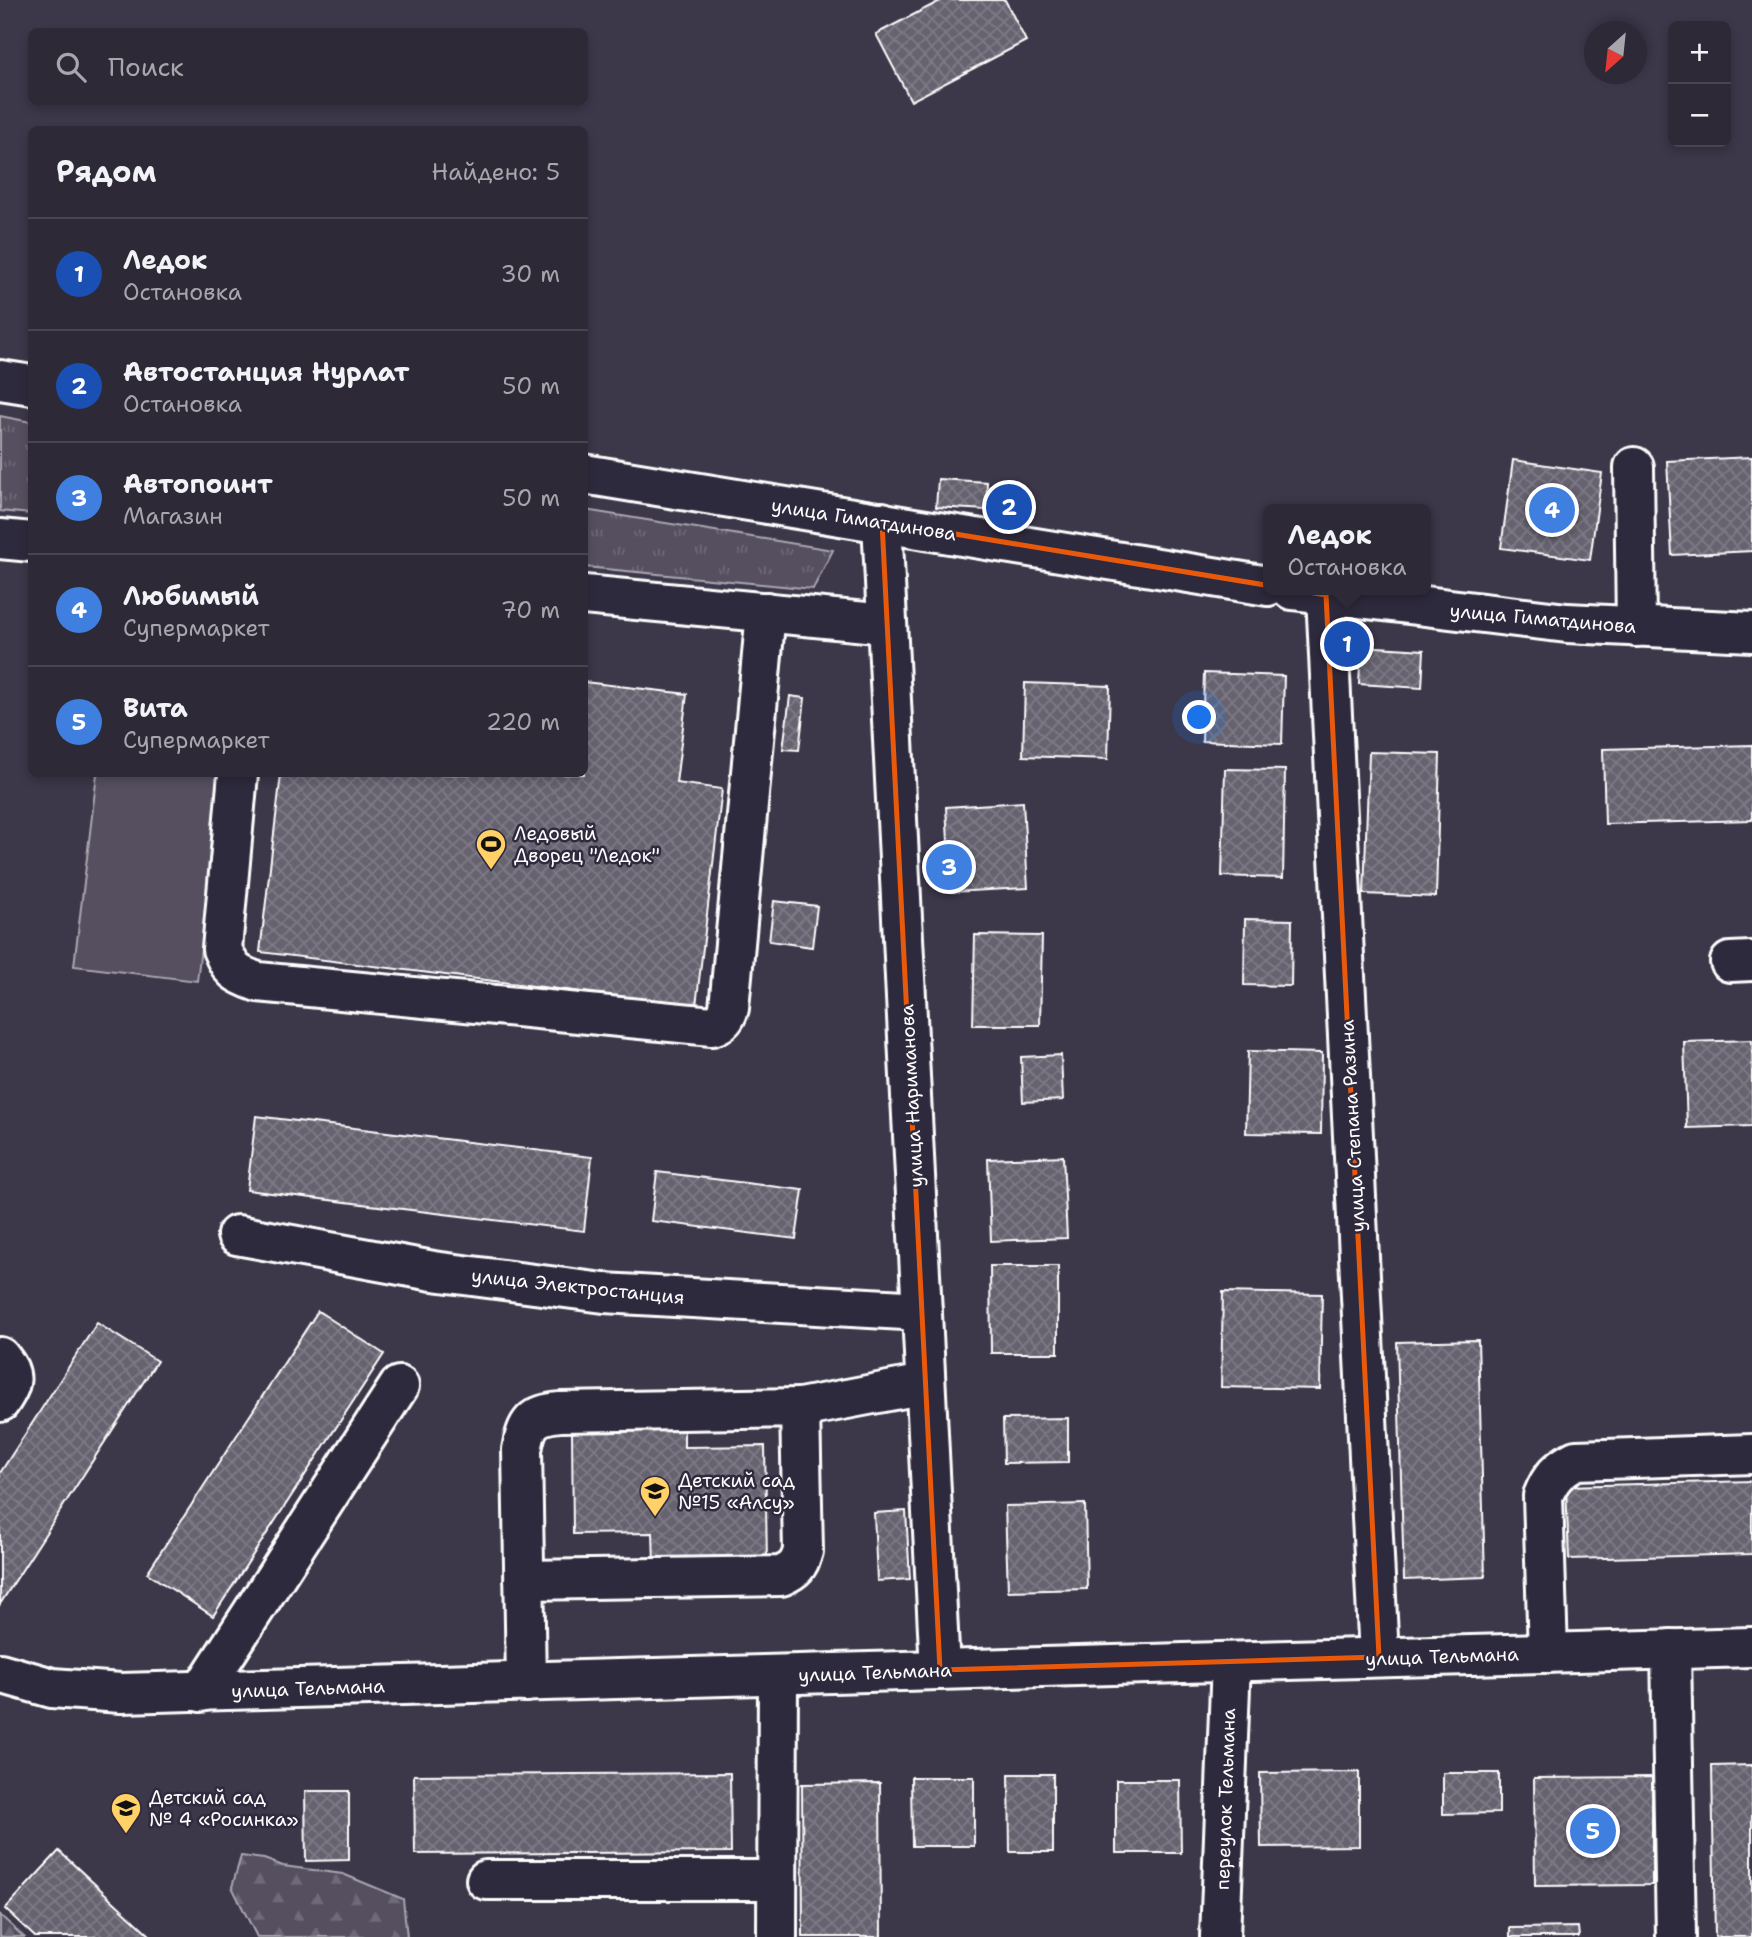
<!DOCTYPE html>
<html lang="ru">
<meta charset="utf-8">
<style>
body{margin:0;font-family:"Shantell Sans",sans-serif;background:#393542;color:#f1f3f6}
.controls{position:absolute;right:21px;top:21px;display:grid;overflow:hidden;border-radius:10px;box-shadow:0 4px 10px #0003}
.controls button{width:63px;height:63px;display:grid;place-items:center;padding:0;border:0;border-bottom:2px solid #484552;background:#2d2937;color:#f1f3f6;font:35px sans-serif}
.compass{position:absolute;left:1584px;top:21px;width:63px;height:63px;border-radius:50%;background:#2d2937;box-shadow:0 4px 10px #0003;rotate:207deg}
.you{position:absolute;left:1200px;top:718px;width:24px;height:24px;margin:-18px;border:5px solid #fff;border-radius:50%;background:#1a73e8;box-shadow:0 0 0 10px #1a73e833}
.badge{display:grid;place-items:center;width:46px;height:46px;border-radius:50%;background:#ffd166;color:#fff;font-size:23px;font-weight:700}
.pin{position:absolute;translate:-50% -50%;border:4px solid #fff;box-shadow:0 2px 7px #0006}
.popup{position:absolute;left:1263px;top:504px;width:168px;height:91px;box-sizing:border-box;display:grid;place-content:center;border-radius:10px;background:#2d2937;filter:drop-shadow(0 2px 5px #0005);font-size:23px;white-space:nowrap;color:#a7a6ad}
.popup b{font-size:26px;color:#f1f3f6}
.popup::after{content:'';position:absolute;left:50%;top:100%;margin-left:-14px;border:14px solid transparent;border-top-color:#2d2937}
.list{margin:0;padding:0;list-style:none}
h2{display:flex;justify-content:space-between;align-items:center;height:91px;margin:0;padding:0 28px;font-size:30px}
h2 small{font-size:23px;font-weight:400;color:#a7a6ad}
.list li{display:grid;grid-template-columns:46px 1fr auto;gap:21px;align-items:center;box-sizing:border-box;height:112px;padding:0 28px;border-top:2px solid #484552}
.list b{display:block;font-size:26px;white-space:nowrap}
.list p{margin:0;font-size:23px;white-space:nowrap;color:#a7a6ad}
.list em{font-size:23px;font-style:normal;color:#a7a6ad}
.icon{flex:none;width:38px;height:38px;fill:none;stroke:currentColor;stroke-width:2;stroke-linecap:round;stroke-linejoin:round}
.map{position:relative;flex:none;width:1752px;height:1937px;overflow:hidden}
.search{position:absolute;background:#2d2937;box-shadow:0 4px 10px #0003;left:28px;top:28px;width:560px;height:77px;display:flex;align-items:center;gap:18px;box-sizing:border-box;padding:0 24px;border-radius:10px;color:#a7a6ad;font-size:26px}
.panel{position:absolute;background:#2d2937;box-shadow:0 4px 10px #0003;left:28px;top:126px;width:560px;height:651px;border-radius:10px}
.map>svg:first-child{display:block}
</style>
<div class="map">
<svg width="1752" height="1937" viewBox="0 0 1752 1937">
<defs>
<pattern id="forest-firs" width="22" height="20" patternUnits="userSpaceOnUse" patternTransform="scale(1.75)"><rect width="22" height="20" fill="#555060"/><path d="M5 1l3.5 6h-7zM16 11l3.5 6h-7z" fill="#6e6a78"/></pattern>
<pattern id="park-tufts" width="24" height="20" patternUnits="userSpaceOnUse" patternTransform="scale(1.75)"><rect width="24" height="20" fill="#555060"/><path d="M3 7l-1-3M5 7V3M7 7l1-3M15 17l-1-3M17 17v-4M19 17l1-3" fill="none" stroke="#6e6a78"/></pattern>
<pattern id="building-cross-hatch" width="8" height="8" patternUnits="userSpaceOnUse" patternTransform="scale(1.75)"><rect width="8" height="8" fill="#666270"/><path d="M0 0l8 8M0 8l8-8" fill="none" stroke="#7d7a85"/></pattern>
</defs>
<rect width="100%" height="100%" fill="#3c3749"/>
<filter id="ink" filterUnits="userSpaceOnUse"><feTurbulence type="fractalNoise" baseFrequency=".0143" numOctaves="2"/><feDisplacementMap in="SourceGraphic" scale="14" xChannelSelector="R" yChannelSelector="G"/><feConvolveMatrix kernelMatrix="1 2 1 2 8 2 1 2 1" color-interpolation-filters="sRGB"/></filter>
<g filter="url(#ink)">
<polygon fill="#555060" stroke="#aaa8b0" stroke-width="2" points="97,774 222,774 197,981 74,966"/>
<g fill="url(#forest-firs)" stroke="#aaa8b0" stroke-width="2">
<polygon points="241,1856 264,1859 283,1866 343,1874 403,1899 407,1937 257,1937 232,1887"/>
<polygon points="0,1914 1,1916 24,1937 0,1937"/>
</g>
<g fill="url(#park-tufts)" stroke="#aaa8b0" stroke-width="2">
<polygon points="0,416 31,422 31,514 0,511"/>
<polygon points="584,510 585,510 833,550 813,589 585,567"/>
</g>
<g fill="url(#building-cross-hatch)" stroke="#fff" stroke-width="2">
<polygon points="942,0 1005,0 1026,41 911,101 876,34"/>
<polygon points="1752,457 1752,551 1672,555 1667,461"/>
<polygon points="1513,460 1602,473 1590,560 1501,548"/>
<polygon points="938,479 987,482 986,510 936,507"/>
<polygon points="1361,646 1424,650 1422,688 1359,684"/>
<polygon points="1204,673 1284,676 1282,744 1202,741"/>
<polygon points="584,682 687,694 676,783 722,789 696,1006 260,952 281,774 584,774"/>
<polygon points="1025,683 1110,686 1108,759 1023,756"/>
<polygon points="790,696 805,698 799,750 783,749"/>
<polygon points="1752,745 1752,820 1605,824 1603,749"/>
<polygon points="1369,752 1440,754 1436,897 1364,894"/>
<polygon points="1225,769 1285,770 1283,878 1222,876"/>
<polygon points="1023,802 1028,888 951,892 946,807"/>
<polygon points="774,901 817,906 812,947 769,941"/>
<polygon points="1245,919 1292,920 1291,986 1244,985"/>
<polygon points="975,935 1042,936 1040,1025 973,1025"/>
<polygon points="1752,1040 1752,1126 1687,1128 1684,1042"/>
<polygon points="1248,1051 1322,1053 1321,1134 1246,1133"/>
<polygon points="1061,1055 1063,1100 1023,1102 1021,1057"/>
<polygon points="256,1116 592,1157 584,1231 247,1190"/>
<polygon points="1063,1156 1067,1238 991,1241 988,1159"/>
<polygon points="657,1172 803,1190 796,1239 651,1221"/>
<polygon points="990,1266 1058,1266 1058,1353 991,1353"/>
<polygon points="1223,1292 1322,1294 1320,1389 1221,1387"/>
<polygon points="318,1311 384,1354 213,1616 147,1573"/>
<polygon points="97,1323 157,1361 0,1604 0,1473"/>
<polygon points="1478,1340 1485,1577 1404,1580 1397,1342"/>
<polygon points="1068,1418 1068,1462 1004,1463 1003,1419"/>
<polygon points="684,1429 684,1447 765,1446 767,1562 654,1564 653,1533 573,1534 572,1431"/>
<polygon points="1752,1481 1752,1554 1569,1559 1566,1486"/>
<polygon points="1085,1504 1087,1589 1008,1591 1005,1506"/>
<polygon points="906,1511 910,1579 877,1581 874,1513"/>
<polygon points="1752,1765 1752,1937 1715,1937 1712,1766"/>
<polygon points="1359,1772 1359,1846 1261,1847 1260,1773"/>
<polygon points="730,1773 731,1852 415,1854 414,1775"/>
<polygon points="1443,1773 1499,1773 1499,1813 1443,1814"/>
<polygon points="1009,1774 1053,1774 1053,1852 1010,1852"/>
<polygon points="911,1777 974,1777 974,1846 912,1846"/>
<polygon points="1652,1777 1652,1885 1535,1886 1534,1778"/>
<polygon points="1116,1780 1180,1780 1181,1853 1116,1853"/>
<polygon points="880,1783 881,1937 803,1937 802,1784"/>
<polygon points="305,1791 349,1791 349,1860 306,1861"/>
<polygon points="59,1851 152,1937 35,1937 5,1909"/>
<polygon points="1578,1927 1579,1937 1510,1937 1510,1928"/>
</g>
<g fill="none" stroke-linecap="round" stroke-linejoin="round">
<g stroke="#fff" stroke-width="44">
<g id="minor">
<polyline points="1634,467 1636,627"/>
<polyline points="882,522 940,1670"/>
<polyline points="0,539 32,542"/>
<polyline points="584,595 887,624"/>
<polyline points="1326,595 1379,1657"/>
<path d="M 238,774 L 222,949 C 231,971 235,974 258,982 L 712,1026 C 722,1023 726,1018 729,1008 L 766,612"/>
<polyline points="1730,962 1752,961"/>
<polyline points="237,1235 433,1271 604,1293 922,1311"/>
<path d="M 0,1357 C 16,1375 12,1384 0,1402"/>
<polyline points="800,1408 925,1384"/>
<path d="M 524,1580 L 781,1576 C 795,1570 799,1565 803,1551 L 800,1408 L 560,1412 C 532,1415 527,1422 522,1450 L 526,1682"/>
<polyline points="1671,1649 1676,1937"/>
<path d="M 1548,1653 L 1543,1496 C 1550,1478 1558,1469 1576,1460 L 1752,1454"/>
<polyline points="0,1673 52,1688 121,1693 1752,1647"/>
<polyline points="201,1692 399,1386"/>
<polyline points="486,1880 777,1880"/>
<polyline points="777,1937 778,1675"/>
<polyline points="1220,1937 1231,1662"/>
</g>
</g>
<g stroke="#fff" stroke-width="44">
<g id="major">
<polyline points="0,380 32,385"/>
<polyline points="584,474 1268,586"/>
<polyline points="1292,590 1567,623 1752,632"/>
</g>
</g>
<use href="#minor" stroke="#2f2a3d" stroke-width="38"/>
<use href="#major" stroke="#2f2a3d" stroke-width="38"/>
</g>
</g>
<path fill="none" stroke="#e8590c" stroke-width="5" stroke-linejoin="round" d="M 882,522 L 1326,595 L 1379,1657 L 940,1670 Z"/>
<defs>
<g id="stadium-pin" transform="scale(1.575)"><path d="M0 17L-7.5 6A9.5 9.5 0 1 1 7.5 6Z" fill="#ffd166" stroke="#2f2a3d"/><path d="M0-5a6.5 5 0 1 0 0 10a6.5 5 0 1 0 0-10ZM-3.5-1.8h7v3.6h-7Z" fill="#111"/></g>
<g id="school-pin" transform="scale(1.575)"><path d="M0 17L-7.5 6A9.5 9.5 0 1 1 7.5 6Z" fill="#ffd166" stroke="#2f2a3d"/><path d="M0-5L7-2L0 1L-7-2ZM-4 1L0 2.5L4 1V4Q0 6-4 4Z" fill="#111"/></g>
</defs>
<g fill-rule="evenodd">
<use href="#stadium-pin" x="491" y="844"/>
<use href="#school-pin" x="655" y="1491"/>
<use href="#school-pin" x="126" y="1808"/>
</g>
<g text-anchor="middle" stroke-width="5" stroke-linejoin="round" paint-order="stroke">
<g font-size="19" fill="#fff" stroke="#2f2a3d">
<text transform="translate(864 519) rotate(9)" y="7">улица Гиматдинова</text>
<text transform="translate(1543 618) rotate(5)" y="7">улица Гиматдинова</text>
<text transform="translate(911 1096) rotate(-93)" y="7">улица Нариманова</text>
<text transform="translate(1352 1126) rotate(-93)" y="7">улица Степана Разина</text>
<text transform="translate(578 1286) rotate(6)" y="7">улица Электростанция</text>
<text transform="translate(1442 1656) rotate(-2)" y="7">улица Тельмана</text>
<text transform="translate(875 1672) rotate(-2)" y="7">улица Тельмана</text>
<text transform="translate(308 1688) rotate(-2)" y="7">улица Тельмана</text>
<text transform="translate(1225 1799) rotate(-88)" y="7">переулок Тельмана</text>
</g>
<g font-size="19" fill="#fff" stroke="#2f2a3d" text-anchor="start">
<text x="514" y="840">Ледовый<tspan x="514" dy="22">Дворец "Ледок"</tspan></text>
<text x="678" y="1487">Детский сад<tspan x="678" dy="22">№15 «Алсу»</tspan></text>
<text x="149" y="1804">Детский сад<tspan x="149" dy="22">№ 4 «Росинка»</tspan></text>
</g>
</g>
</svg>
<div class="controls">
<button>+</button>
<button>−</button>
</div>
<svg class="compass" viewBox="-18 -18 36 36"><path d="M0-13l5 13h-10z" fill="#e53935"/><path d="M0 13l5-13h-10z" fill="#a7a6ad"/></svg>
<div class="you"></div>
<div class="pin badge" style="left:1347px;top:644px;background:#1a4fb4">1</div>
<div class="popup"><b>Ледок</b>Остановка</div>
<div class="pin badge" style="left:1009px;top:507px;background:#1a4fb4">2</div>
<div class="pin badge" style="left:949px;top:867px;background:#3f7fe0">3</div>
<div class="pin badge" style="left:1552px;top:510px;background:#3f7fe0">4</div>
<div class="pin badge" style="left:1593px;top:1831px;background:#3f7fe0">5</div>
<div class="search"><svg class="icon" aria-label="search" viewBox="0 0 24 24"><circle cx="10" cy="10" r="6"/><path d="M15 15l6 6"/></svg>Поиск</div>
<section class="panel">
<h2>Рядом<small>Найдено: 5</small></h2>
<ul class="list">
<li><span class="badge" style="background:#1a4fb4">1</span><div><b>Ледок</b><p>Остановка</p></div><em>30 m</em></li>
<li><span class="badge" style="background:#1a4fb4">2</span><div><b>Автостанция Нурлат</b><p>Остановка</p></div><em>50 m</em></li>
<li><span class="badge" style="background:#3f7fe0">3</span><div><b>Автопоинт</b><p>Магазин</p></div><em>50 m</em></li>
<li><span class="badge" style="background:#3f7fe0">4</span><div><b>Любимый</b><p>Супермаркет</p></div><em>70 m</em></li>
<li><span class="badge" style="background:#3f7fe0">5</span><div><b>Вита</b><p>Супермаркет</p></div><em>220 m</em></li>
</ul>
</section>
</div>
